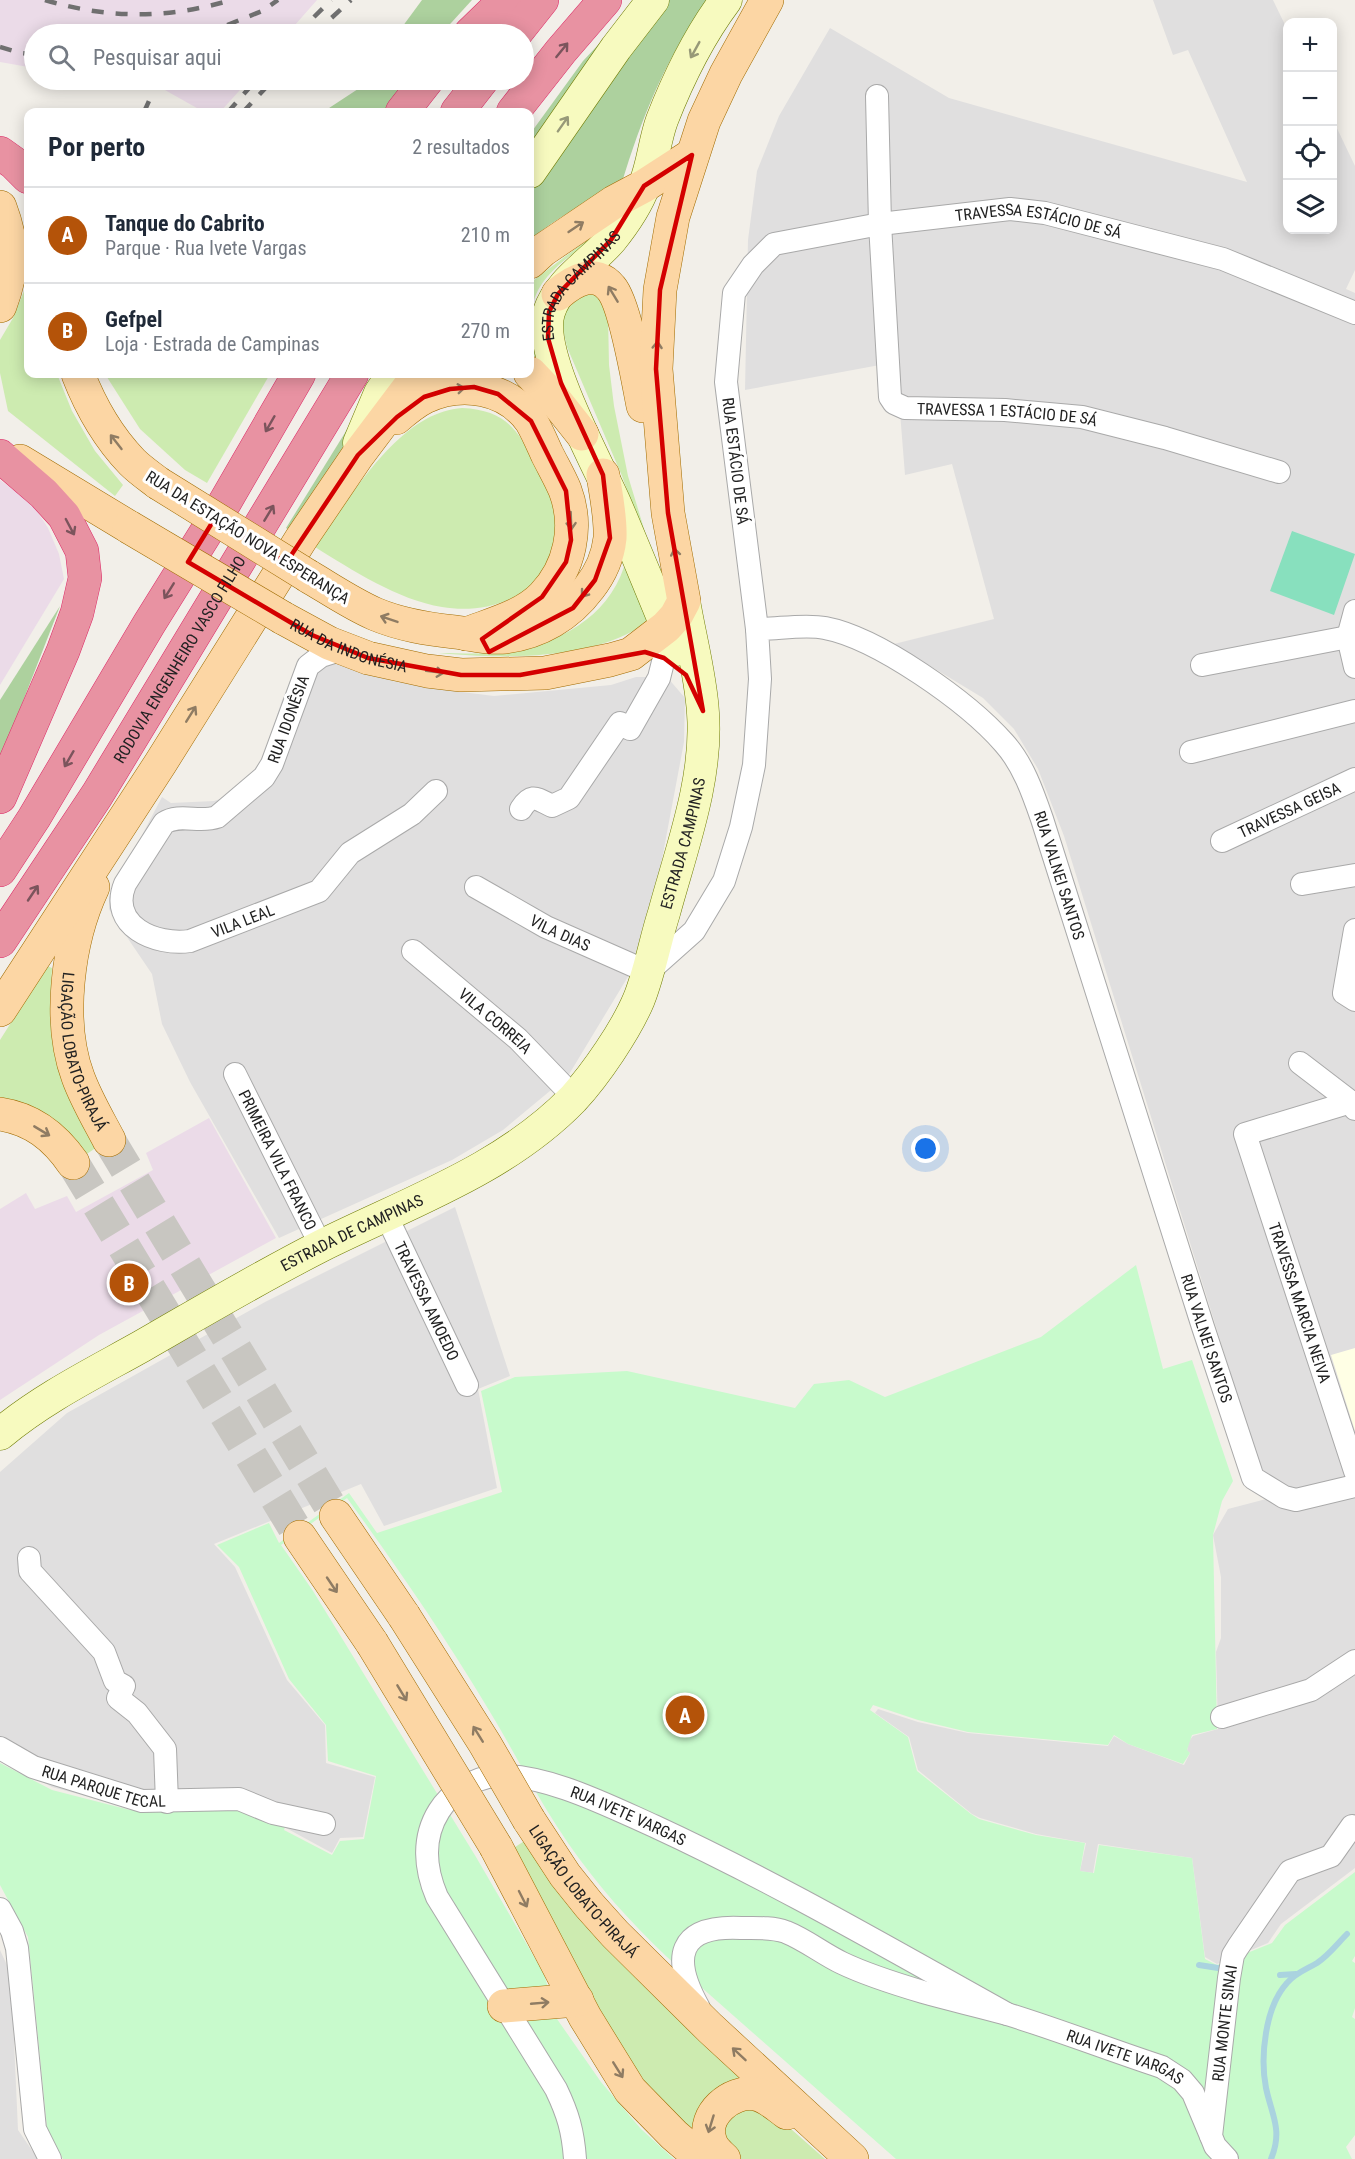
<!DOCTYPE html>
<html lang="pt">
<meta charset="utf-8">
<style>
body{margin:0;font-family:"Roboto Condensed",sans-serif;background:#f2f2f3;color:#1f2937}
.controls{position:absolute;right:18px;top:18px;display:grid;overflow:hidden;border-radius:12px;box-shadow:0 3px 15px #0003}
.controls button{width:54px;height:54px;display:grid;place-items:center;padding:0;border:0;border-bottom:2px solid #e0e1e3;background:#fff;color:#1f2937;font:30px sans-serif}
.you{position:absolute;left:926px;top:1149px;width:21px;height:21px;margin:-15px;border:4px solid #fff;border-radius:50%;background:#1a73e8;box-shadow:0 0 0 9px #1a73e833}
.badge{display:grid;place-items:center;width:39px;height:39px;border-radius:50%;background:#b45309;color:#fff;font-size:20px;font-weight:700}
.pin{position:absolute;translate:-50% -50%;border:3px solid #fff;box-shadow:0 2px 6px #0006}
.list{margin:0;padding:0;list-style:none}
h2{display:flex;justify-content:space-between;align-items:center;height:78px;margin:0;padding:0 24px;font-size:26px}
h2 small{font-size:20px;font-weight:400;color:#747a83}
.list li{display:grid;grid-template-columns:39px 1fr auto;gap:18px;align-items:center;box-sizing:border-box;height:96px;padding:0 24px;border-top:2px solid #e0e1e3}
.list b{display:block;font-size:22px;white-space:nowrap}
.list p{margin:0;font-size:20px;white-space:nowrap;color:#747a83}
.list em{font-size:20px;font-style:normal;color:#747a83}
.icon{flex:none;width:33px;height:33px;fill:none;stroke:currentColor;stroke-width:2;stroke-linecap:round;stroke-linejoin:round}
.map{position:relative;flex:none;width:1355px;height:2159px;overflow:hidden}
.search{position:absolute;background:#fff;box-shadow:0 3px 15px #0003;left:24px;top:24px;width:510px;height:66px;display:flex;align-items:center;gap:15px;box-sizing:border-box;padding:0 21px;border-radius:33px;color:#747a83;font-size:22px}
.panel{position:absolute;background:#fff;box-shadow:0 3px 15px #0003;left:24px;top:108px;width:510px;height:270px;border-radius:12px}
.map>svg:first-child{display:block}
</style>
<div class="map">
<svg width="1355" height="2159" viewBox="0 0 1355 2159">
<rect width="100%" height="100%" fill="#f2efe9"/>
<g fill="#e0dfdf">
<polygon points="1153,0 1273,0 1287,29 1288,230 1332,230 1333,120 1355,166 1355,270 1346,289 1355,293 1355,1868 1281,1924 1268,1943 1217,1964 1205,1957 1192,1858 1098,1844 1093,1873 1080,1871 1086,1843 1036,1834 980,1818 972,1814 918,1770 909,1737 875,1713 878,1709 918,1722 968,1733 1108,1746 1114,1736 1128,1744 1184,1765 1190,1753 1187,1751 1189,1741 1193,1736 1218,1729 1216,1652 1221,1638 1221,1577 1213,1535 1228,1509 1274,1497 1252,1443 1064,836 1038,769 1014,729 983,698 894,644 994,619 952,464 905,475 896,362 745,390 748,240 757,171 779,116 830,28 949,98 1247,182 1188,50 1173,55"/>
<polygon points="310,650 392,681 430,688 494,696 611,685 636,677 667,677 685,698 684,742 659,875 629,975 568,1076 503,1130 452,1160 279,1238 190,1082 162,1024 152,974 114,918 109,909 109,898 162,797 171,803 214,801 223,798 256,771 262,762 282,700"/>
<polygon points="455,1207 510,1376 478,1389 497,1488 384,1526 361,1484 214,1544 235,1567 287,1680 325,1725 326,1763 375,1777 363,1837 340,1838 332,1853 286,1828 289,1824 242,1809 130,1808 52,1787 0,1760 0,1472 67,1413 265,1302"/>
<polygon points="0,1950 11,1974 18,2130 38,2159 0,2159"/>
</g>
<g fill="#ebdbe8">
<polygon points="0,0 317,0 287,34 34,34 34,68 0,62"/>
<polygon points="147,80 249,80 220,112 204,112"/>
<polygon points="0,480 19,494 37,511 48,528 59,554 64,579 0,685"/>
<polygon points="209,1118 276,1238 99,1335 0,1400 0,1209 26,1193 35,1209 67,1196 76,1212 153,1170 146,1153"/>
</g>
<polygon fill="#ffffe5" points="1355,1348 1355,1431 1331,1355"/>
<g fill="#cdebb0">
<path d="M 603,228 L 600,234 C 576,252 539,273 533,305 C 530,323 537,344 540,362 L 530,352 L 530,283 Z"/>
<polygon points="26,286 28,293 28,374 57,374 72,411 95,451 123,485 115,496 8,411 0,373 0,340 13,318"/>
<path d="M 583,294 L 592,294 L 600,298 L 608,315 L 609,365 L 614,406 L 628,476 L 658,575 L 622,476 L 567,347 C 561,320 558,311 583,294 Z"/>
<polygon points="105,374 270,374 207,483 185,470 140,429"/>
<path d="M 462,408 C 505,410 518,429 536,465 C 548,486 558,508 557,533 C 552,592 493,616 442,607 C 398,600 352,570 315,547 C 349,500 398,412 462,408 Z"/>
<path d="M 624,567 L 648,621 C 597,661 500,659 439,653 C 461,653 485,655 508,651 C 558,644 607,618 624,567 Z"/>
<polygon points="47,966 52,968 50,1009 56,1046 97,1147 84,1156 30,1106 0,1097 0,1040"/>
<polygon points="526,1840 751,2078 699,2140 646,2083 621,2049 512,1849"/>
<polygon points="744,2105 782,2121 825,2159 735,2159 727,2152 723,2123"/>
</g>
<g fill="#add19e">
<polygon points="422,0 472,0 441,34 397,34"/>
<path d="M 640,0 L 707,0 C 665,60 642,116 621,186 C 589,201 556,217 530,240 L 530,134 L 583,61 Z"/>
<polygon points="365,80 407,80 386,112 323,112 358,89"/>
<polygon points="405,374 295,533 286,528 356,415"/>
<polygon points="60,606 4,750 0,760 0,700"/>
</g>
<path fill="#c8facc" d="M 1136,1265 L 1163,1369 L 1192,1360 L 1233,1481 L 1222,1501 L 1213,1535 L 1217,1729 L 1192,1735 L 1187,1750 L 1190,1753 L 1183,1764 L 1128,1744 L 1114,1735 L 1108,1745 L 968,1732 L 918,1720 L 873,1705 L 870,1710 L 908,1737 L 917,1771 L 971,1814 L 979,1819 L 1036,1835 L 1085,1843 L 1080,1871 L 1094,1873 L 1099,1845 L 1192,1858 L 1205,1959 L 1217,1965 L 1272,1943 L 1285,1925 L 1355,1872 L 1355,1956 L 1352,1961 L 1355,1963 L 1355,2008 L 1352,2017 L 1355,2019 L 1355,2135 L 1346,2147 L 1352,2159 L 896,2159 L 667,1957 C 630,1922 597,1885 568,1843 C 537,1798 513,1749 484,1702 C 442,1632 395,1564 347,1498 L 281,1545 L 313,1591 L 476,1857 L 544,1974 L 557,2019 L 601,2082 L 641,2129 L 674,2159 L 63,2159 L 47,2128 L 28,1937 L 0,1885 L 0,1763 L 52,1790 L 130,1810 L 243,1811 L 286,1824 L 284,1830 L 332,1855 L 340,1841 L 364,1839 L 376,1776 L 328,1761 L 326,1725 L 289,1679 L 239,1567 L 217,1545 L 269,1523 L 279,1543 L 349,1493 L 377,1533 L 502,1492 L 481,1391 L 515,1377 L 627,1371 L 795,1408 L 814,1384 L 849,1380 L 885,1397 L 1041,1337 Z"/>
<polygon fill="#88e0be" points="1292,531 1355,554 1334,615 1270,591"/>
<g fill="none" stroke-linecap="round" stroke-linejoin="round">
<g stroke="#aad3df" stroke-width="6">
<polyline points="1199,1965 1218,1968"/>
<polyline points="1280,1975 1296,1974"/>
<path d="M 1271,2159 C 1283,2130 1272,2116 1266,2088 C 1260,2057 1265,2007 1287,1983 C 1295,1973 1307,1969 1317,1963 C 1329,1955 1337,1944 1347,1934"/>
</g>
<g stroke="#c8c6c1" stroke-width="33" stroke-dasharray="33 16" stroke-linecap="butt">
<polyline points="109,1140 336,1516"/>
<polyline points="73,1163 300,1537"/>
</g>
<g stroke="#a9a9a9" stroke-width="24">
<g id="street">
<path id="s1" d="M 877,96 L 880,224 L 890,397 L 894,403 L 905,408 L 1005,410 L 1082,417 L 1165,438 L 1279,472"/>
<polyline points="1355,611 1348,637 1355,667"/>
<path id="s2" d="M 757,629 L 726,382 L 734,293 L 753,265 L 774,244 L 880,224 L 1010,209 L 1045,213 L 1223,259 L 1355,313"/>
<path id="s3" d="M 343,649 L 321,656 L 308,666 L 272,764 L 264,777 L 217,817 C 200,823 179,813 164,823 L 125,884 C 108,926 156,946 190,941 L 319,891 L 350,853 L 412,814 L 436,791"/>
<polyline points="1202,665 1348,637"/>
<polyline points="1191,752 1355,711"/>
<path d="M 521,809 C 532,792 537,799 552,806 L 569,798 L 620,723 L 630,729 L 659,678 L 664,658"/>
<path id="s4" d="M 1222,841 L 1355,779"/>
<polyline points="1302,884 1355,875"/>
<path id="s5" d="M 476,887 L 546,927 L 648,972 L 694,931 L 724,881 L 741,827 L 754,765 L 760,679 L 757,629 C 778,629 806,624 825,628 C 878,638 968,702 1004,743 C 1023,764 1033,793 1042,819 L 1203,1327 L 1253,1478 L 1284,1497 L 1296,1500 L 1355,1486"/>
<polyline points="1355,930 1344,993 1355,1000"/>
<path id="s6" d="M 413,951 L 518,1039 L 574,1097"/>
<polyline points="1300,1063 1351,1102 1355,1109"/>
<path id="s7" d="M 235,1074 L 321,1246"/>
<path id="s8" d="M 1351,1102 L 1245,1134 L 1355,1471"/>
<path id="s9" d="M 387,1217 L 467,1385"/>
<polyline points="29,1558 30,1571 104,1652 115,1681 124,1686 118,1698 137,1713 165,1749 167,1802"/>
<polyline points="1222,1717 1311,1690 1355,1661"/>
<path id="s10" d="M 0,1748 L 33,1767 L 142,1801 L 239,1799 L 273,1813 L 324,1824"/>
<polyline points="0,1909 12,1931 17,1948 35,2129 50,2159"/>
<path id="s11" d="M 699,2008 C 671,1958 677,1925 741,1928 C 756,1928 772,1927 786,1932 C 806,1940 823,1954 842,1963 C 867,1975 896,1984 923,1992 C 951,2000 979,2006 1007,2014 C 1059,2030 1110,2050 1162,2067 L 1182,2080 L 1193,2093 L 1211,2136"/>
<path id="s12" d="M 575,2159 C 573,2131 568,2114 556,2089 L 437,1897 C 425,1869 422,1838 439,1811 C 450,1793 474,1778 495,1776 C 545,1773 609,1806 654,1826 C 775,1882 890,1949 1007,2014"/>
<path id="s13" d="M 1227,2159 L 1215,2146 L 1211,2136 L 1229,1978 L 1233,1955 L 1238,1947 L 1290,1871 L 1331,1856 L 1352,1826"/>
</g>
</g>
<g stroke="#707d05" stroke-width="33">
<g id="secondary">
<polyline points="530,172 616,48 653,0"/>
<polyline points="359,443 380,393 393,374"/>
<path id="s14" d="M 676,650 C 656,601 636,552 615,503 C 597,462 536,353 549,312 C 559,281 590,264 611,240 C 623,225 637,205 644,186 C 653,165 654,142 662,120 C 678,79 699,36 726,0"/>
<path id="s15" d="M 0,1434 C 43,1398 94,1373 142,1346 C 201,1312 260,1277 321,1246 C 407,1203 504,1170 573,1099 C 596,1074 626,1030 639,999 C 650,971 655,941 664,913 C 681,850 708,779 703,713 C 701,677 690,637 684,601"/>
</g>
</g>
<g stroke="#a06b00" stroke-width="34">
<g id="primary">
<path d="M 0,207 C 14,244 14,269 0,306"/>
<polyline points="530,262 543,250 614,202 644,186 692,155"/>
<path d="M 558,294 C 573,281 595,268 611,288 C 625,304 638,381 643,406"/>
<polyline points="530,373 551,395 582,434"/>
<path d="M 78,374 C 90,405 108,437 132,462 C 140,470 149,476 158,483"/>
<path d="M 396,418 C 404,411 415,402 425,397 C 462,380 507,387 531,421 C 537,431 542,443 547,454 C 553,466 560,478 565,490 C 579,527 570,568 543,596 C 524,616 492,624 466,634"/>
<polyline points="20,461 129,527"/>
<path d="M 308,576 C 330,589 352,604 375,614 C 401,625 428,629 455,632 C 472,634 488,639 505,637 C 539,633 569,615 589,588 C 600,574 608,557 610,538 C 611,517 606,495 603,475"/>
<path id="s16" d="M 283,618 L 329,643 L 368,658 L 427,671 L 461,675 L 545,673 L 610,660 L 631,654 L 666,627 L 676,616 L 684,601 L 668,513 L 656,369 L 660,290 L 673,217 L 704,121 L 726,74 L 767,0"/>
<path id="s17" d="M 93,887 C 68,940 57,1021 78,1077 C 86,1099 98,1119 109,1140"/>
<polyline points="0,1010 160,764 301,539 358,455 419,374"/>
<path d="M 0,1114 C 33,1119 55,1137 73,1163"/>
<polyline points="336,1516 404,1616"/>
<polyline points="300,1537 372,1643"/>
<path id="s18" d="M 529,1820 L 565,1875 L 589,1905 L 615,1934 L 710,2028 L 852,2159"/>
<polyline points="496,1847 585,2017 630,2090 674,2135 702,2159"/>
<polyline points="504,2006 577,2000"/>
<path d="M 724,2159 C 718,2153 712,2149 710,2140 C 702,2115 731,2090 755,2094 C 767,2096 777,2106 787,2113"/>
</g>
</g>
<g stroke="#dc2a67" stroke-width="34">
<g id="highway">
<polyline points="470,34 505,0"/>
<polyline points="515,34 542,0"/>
<polyline points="402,112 427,80"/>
<polyline points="457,112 482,80"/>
<polyline points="513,112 561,51 605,0"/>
<polyline points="0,153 14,163 28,177"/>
<polyline points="0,456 44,494 64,516 82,551 85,578 77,613 63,651 0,797"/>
<polyline points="0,870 34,818 149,624 225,502 299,374"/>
<path id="s19" d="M 0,941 L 97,795 L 352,374"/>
</g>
</g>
<use href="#street" stroke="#fff" stroke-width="22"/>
<use href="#secondary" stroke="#f7fabf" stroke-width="32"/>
<use href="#primary" stroke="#fcd6a4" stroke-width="33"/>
<use href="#highway" stroke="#e892a2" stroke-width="33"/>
<g stroke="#707070" stroke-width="4.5" stroke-dasharray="12 12" stroke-linecap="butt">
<path d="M 45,0 C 108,19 168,19 231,0"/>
<polyline points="205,34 262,11 278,0"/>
<polyline points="297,34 331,0"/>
<polyline points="314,34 351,0"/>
<polyline points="0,47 21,53 34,54"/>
<polyline points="144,112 153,92"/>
<polyline points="228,112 256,80"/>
<polyline points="243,112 273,80"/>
</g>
<g stroke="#a06b00" stroke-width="34" stroke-linecap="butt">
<g id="primary-bridge">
<polyline points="158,483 308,576"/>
<polyline points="129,527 283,618"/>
<polyline points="404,1616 485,1744 529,1820"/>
<polyline points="372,1643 496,1847"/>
</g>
</g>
<use href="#primary-bridge" stroke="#fcd6a4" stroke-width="33"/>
</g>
<defs><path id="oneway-shaft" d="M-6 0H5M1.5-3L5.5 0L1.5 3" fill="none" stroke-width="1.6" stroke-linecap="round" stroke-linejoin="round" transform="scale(1.5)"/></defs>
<g stroke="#7b545c">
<use href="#oneway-shaft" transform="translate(562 50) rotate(-51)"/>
<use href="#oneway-shaft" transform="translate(270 424) rotate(120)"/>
<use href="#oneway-shaft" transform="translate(269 513) rotate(-59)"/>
<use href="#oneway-shaft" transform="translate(70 527) rotate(62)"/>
<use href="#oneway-shaft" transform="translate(169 591) rotate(122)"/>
<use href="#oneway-shaft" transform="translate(69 759) rotate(120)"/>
<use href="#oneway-shaft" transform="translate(33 893) rotate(-56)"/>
</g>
<g stroke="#979978">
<use href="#oneway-shaft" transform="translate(695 50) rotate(119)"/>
<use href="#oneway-shaft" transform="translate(563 124) rotate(-55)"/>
</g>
<g stroke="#8f7c63">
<use href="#oneway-shaft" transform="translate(576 227) rotate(-34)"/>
<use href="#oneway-shaft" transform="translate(613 294) rotate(-121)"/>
<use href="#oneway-shaft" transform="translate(657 350) rotate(-87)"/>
<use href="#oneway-shaft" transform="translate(456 389) rotate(-7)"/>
<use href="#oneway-shaft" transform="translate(116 442) rotate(-128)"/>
<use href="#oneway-shaft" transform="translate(571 521) rotate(88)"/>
<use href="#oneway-shaft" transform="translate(676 557) rotate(-100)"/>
<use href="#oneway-shaft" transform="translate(587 590) rotate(128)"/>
<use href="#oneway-shaft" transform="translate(389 619) rotate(-161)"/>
<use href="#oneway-shaft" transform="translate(435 672) rotate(7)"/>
<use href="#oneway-shaft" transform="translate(191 714) rotate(-58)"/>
<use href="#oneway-shaft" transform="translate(42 1131) rotate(31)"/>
<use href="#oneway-shaft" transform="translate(332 1585) rotate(56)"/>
<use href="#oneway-shaft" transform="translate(402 1693) rotate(59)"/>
<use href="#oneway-shaft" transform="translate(478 1734) rotate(-122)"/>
<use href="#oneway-shaft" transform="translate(523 1899) rotate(63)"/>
<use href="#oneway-shaft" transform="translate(540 2003) rotate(-5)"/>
<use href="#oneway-shaft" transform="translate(739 2054) rotate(-137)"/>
<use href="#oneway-shaft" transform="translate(618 2070) rotate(58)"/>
<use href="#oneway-shaft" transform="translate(711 2124) rotate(107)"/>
</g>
<path fill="none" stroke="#d40000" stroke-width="4.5" stroke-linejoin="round" d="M 692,155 L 660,290 L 656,369 L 668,513 L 703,711 L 686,675 L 664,658 L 645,652 L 520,675 L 461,675 L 368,658 L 312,635 L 188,562 L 215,518 L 286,563 L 358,455 L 397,417 L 424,397 L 450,389 L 474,387 L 498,394 L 531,421 L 566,491 L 571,540 L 566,562 L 542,597 L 482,639 L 489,652 L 573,608 L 595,580 L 610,538 L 603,475 L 561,383 L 548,338 L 549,312 L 558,294 L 611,240 L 644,186 Z"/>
<g text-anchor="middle" stroke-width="6" stroke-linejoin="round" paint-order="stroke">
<g font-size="16" fill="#222" stroke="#fff">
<text dy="6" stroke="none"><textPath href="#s2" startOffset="670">TRAVESSA ESTÁCIO DE SÁ</textPath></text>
<text dy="6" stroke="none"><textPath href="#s14" startOffset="402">ESTRADA CAMPINAS</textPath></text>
<text dy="6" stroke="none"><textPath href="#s1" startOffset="423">TRAVESSA 1 ESTÁCIO DE SÁ</textPath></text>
<text transform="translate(736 461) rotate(83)" y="6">RUA ESTÁCIO DE SÁ</text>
<text transform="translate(248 537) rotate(32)" y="6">RUA DA ESTAÇÃO NOVA ESPERANÇA</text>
<text dy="6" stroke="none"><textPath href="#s16" startOffset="72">RUA DA INDONÉSIA</textPath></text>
<text dy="6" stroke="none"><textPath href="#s19" startOffset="334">RODOVIA ENGENHEIRO VASCO FILHO</textPath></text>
<text transform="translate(288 719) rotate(-70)" y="6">RUA IDONÊSIA</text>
<text dy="6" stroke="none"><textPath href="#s4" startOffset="74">TRAVESSA GEISA</textPath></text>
<text dy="6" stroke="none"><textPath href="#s15" startOffset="948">ESTRADA CAMPINAS</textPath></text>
<text dy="6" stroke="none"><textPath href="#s5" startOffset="996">RUA VALNEI SANTOS</textPath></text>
<text dy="6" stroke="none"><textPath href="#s3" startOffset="510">VILA LEAL</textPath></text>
<text dy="6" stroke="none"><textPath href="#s5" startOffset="96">VILA DIAS</textPath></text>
<text dy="6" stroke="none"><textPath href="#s6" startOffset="108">VILA CORREIA</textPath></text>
<text dy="6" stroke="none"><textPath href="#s17" startOffset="171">LIGAÇÃO LOBATO-PIRAJÁ</textPath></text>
<text dy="6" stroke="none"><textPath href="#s7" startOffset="96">PRIMEIRA VILA FRANCO</textPath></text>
<text dy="6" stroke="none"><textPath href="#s15" startOffset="406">ESTRADA DE CAMPINAS</textPath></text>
<text dy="6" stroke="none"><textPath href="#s9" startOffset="93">TRAVESSA AMOEDO</textPath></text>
<text dy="6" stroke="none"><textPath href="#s8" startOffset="288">TRAVESSA MARCIA NEIVA</textPath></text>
<text dy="6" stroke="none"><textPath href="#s5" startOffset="1482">RUA VALNEI SANTOS</textPath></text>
<text dy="6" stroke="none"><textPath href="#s10" startOffset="112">RUA PARQUE TECAL</textPath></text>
<text dy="6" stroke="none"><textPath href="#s12" startOffset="597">RUA IVETE VARGAS</textPath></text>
<text dy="6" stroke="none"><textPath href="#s18" startOffset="90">LIGAÇÃO LOBATO-PIRAJÁ</textPath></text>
<text dy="6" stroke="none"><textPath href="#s13" startOffset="142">RUA MONTE SINAI</textPath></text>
<text dy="6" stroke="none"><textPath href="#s11" startOffset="534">RUA IVETE VARGAS</textPath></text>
</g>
</g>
</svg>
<div class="controls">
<button>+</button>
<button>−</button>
<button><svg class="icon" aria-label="locate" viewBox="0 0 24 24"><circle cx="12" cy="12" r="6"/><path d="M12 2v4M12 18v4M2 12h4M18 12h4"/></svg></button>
<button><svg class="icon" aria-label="layers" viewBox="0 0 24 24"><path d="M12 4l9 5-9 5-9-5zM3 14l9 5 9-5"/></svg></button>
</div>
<div class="you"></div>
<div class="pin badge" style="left:685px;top:1715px">A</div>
<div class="pin badge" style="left:129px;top:1283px">B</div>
<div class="search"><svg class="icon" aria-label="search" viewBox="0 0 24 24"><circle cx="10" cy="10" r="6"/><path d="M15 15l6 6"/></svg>Pesquisar aqui</div>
<section class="panel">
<h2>Por perto<small>2 resultados</small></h2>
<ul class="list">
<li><span class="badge">A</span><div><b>Tanque do Cabrito</b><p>Parque · Rua Ivete Vargas</p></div><em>210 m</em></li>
<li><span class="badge">B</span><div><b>Gefpel</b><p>Loja · Estrada de Campinas</p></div><em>270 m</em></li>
</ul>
</section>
</div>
